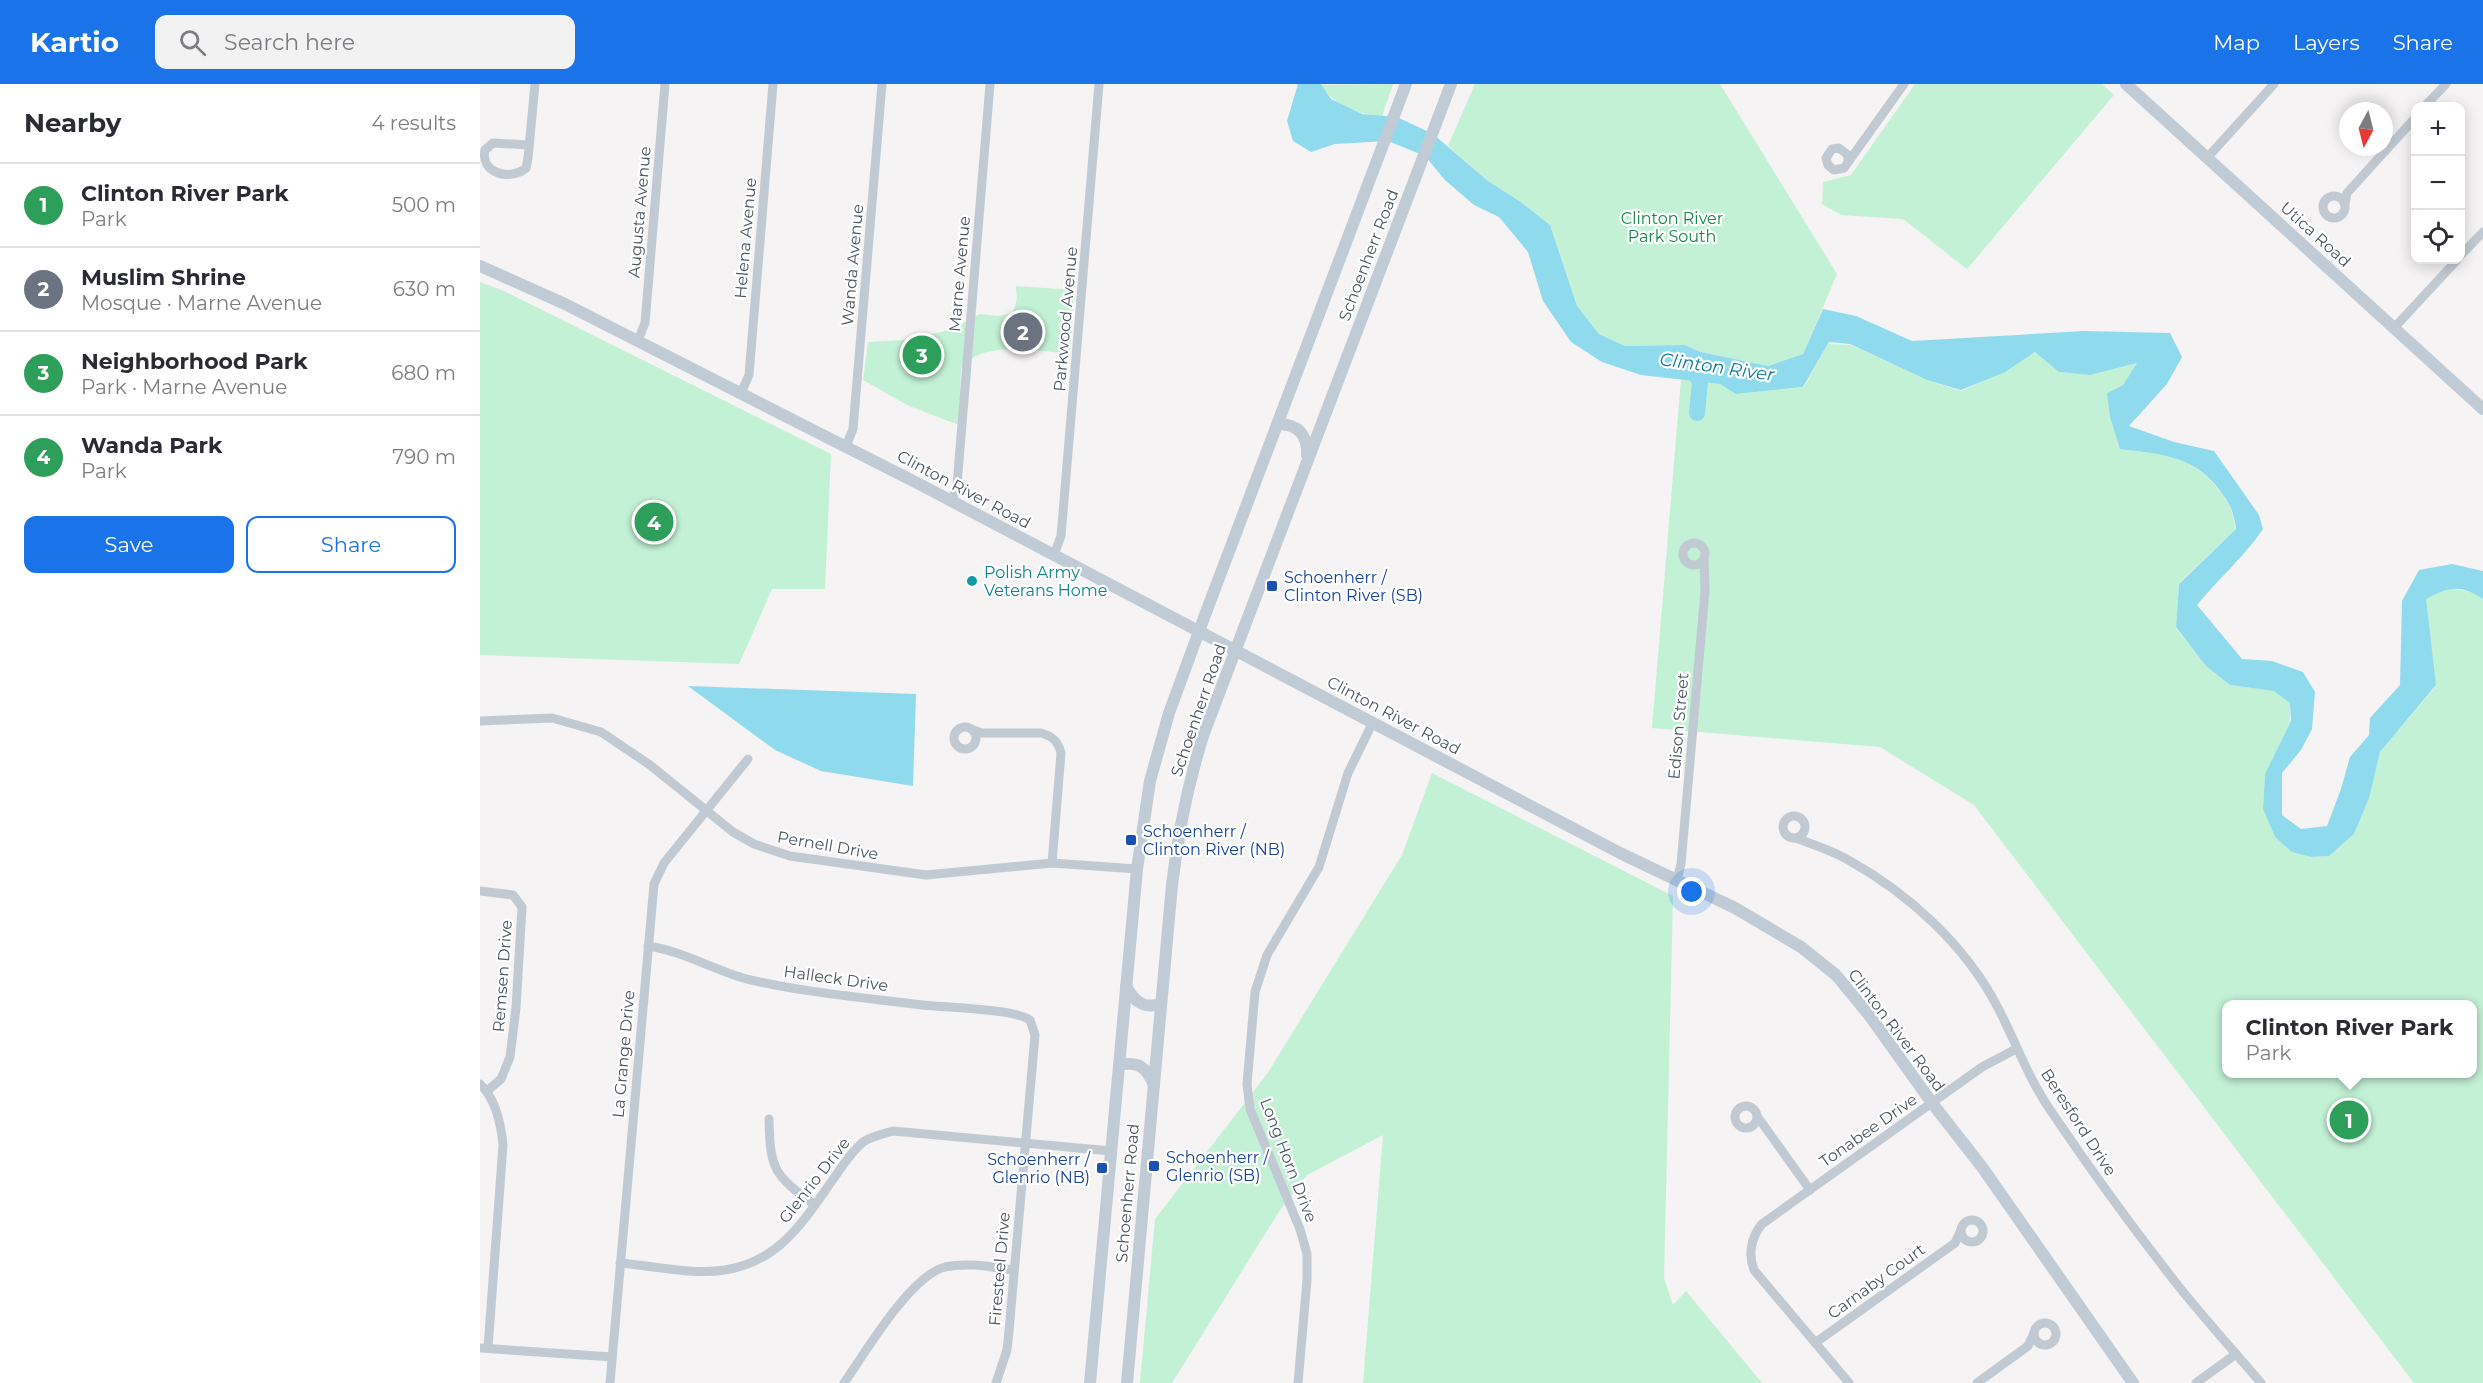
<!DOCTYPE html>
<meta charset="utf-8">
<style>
body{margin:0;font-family:Montserrat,sans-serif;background:#f2f2f3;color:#2b2b33}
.controls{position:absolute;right:18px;top:18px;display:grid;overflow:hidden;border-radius:12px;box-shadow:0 3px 15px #0003}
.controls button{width:54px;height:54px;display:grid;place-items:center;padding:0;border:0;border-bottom:2px solid #e1e1e2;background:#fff;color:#2b2b33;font:30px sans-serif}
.compass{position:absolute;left:1859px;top:18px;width:54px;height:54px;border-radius:50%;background:#fff;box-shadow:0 3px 15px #0003;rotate:187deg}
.you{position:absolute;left:1212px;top:808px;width:21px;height:21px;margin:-15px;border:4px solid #fff;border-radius:50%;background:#1a73e8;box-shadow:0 0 0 9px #1a73e833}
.badge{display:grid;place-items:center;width:39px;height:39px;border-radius:50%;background:#1a73e8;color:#fff;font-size:20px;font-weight:700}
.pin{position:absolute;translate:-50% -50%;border:3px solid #fff;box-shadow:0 2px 6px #0006}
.popup{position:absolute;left:1742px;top:916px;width:255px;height:78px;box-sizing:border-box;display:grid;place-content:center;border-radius:12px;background:#fff;filter:drop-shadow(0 2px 4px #0005);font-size:20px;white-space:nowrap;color:#7c7c81}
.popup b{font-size:22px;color:#2b2b33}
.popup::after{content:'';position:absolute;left:50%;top:100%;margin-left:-12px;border:12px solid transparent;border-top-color:#fff}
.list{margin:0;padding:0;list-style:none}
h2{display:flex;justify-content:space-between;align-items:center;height:78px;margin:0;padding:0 24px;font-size:26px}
h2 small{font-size:20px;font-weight:400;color:#7c7c81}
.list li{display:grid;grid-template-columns:39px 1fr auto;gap:18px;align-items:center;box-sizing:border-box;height:84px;padding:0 24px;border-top:2px solid #e1e1e2}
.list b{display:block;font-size:22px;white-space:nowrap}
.list p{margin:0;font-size:20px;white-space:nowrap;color:#7c7c81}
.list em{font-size:20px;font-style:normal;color:#7c7c81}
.actions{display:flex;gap:12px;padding:18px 24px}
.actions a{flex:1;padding:14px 0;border:2px solid #1a73e8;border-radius:12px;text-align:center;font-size:21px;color:#1a73e8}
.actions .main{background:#1a73e8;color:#fff}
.icon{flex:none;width:33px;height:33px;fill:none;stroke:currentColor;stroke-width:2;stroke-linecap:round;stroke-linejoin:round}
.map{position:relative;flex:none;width:2003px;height:1299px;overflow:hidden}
header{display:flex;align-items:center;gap:36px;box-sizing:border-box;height:84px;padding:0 30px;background:#1a73e8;color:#fff}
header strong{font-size:28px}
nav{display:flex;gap:33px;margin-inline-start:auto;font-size:21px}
.search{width:420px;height:54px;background:#f2f2f3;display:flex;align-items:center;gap:15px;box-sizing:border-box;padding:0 21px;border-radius:12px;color:#7c7c81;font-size:22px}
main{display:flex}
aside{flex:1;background:#fff}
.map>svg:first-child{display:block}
</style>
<header>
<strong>Kartio</strong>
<div class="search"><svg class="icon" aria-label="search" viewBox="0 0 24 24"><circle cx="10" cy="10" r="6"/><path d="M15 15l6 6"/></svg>Search here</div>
<nav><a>Map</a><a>Layers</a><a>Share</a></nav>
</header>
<main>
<aside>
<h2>Nearby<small>4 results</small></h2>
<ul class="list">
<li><span class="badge" style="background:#2e9e5b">1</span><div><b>Clinton River Park</b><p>Park</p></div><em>500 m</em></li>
<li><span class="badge" style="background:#6b7280">2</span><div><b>Muslim Shrine</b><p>Mosque · Marne Avenue</p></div><em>630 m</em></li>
<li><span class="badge" style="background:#2e9e5b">3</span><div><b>Neighborhood Park</b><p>Park · Marne Avenue</p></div><em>680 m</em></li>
<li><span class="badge" style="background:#2e9e5b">4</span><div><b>Wanda Park</b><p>Park</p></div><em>790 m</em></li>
</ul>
<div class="actions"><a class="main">Save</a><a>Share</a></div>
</aside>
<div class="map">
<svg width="2003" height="1299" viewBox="0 0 2003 1299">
<rect width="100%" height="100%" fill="#f5f3f3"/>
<g fill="#c3f1d5" fill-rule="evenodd">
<path d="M 913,0 L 902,32 C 876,30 855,22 841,1 Z"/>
<polygon points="995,0 1240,0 1357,190 1323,270 1288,282 1221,268 1205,261 1145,262 1119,250 1097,222 1070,141 1041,118 1008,97 968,62"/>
<polygon points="1435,0 1622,0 1634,11 1487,185 1423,135 1361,131 1342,120 1343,98 1371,91"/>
<polygon points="0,198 24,207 351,370 345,505 292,505 259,580 0,571"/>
<path d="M 536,202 L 594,206 L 590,270 C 563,267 520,260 496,272 C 490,275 485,280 481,284 L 479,341 L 429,322 L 383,296 L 388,258 L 422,256 L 471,246 L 500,230 L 519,232 L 533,229 L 537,215 Z"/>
<path d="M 1348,260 L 1371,261 L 1447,296 L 1481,307 L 1525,287 L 1556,268 L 1580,288 L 1610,291 L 1657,279 L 1644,300 L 1627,309 L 1640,365 C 1678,370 1712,371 1737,404 C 1750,421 1753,425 1755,446 L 1699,499 L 1696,544 L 1727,583 L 1750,601 L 1795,607 L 1810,619 L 1810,639 L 1785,690 L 1783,725 L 1795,753 L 1812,767 L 1831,773 L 1849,772 L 1874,750 L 1888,715 L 1900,668 L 1956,602 L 1945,515 L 1966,504 L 1993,508 L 2003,515 L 2003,1299 L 1934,1299 L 1494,721 L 1400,663 L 1172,644 L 1201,295 L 1240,300 L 1258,310 L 1324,303 ZM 1746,920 L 1992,920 L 1992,990 L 1746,990 Z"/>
<polygon points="952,689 1193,812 1184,1194 1193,1221 1206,1207 1282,1299 883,1299 903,1051 827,1091 800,1126 692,1299 660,1299 675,1135 787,990 922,771"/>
</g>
<g fill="#90daee">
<path d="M 818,0 L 841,0 L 851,15 L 882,30 L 917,33 L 953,50 L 1008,97 L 1041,118 L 1070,141 L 1097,222 L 1119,250 L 1145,262 L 1205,261 L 1221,268 L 1288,282 L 1323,270 L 1343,225 L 1376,232 L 1432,257 L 1604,247 L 1690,249 L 1702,273 L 1687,300 L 1649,342 L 1694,358 L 1734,367 L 1779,431 L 1783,445 C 1765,472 1738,495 1717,521 L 1762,575 L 1792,577 L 1823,588 L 1835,608 L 1832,645 L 1821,666 L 1802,689 L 1802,731 L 1821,745 L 1847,742 L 1861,705 L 1870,673 L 1889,651 L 1890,634 L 1920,601 L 1922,517 L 1939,486 L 1972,480 L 2003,487 L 2003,515 C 1980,500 1968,503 1946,515 L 1956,601 L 1900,668 L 1889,714 L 1874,750 L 1849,772 L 1831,773 L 1812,768 L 1795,753 L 1783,725 L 1785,690 L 1811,637 L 1810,619 L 1794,607 L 1750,601 L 1726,582 L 1696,543 L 1699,500 L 1756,445 C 1753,425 1750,420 1737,403 C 1712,371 1678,370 1640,365 L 1630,333 L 1627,309 L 1643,301 L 1657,279 L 1610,291 L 1579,288 L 1555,268 L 1525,288 L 1481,306 L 1447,296 L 1370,260 L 1349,258 L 1323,303 L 1256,310 L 1240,300 L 1161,291 L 1122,278 L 1091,258 L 1063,217 L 1048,168 L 1019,133 L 994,121 L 965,96 L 945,72 L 908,57 L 855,60 L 831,68 L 813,57 L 807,37 Z"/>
<polygon points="208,602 436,610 433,702 341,687 295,666"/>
</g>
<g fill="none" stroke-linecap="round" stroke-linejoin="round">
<polyline stroke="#90daee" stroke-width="16" points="1209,279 1220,298 1217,329"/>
<g stroke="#c1cad2" stroke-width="9">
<polyline points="1945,22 1966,0"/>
<path d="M 48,61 L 13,59 L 5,66 C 0,90 31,97 46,84 L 48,74 L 55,0"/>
<polyline points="1727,74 1794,0"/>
<polyline points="1368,78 1368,71 1359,64 1352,65 1346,74 1348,81 1354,86 1364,84 1424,0"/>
<circle cx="1854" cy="123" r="11"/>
<polyline points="1865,120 1867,109 1936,33"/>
<polyline points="1980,172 2003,148"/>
<polyline points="1914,244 1977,176"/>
<polyline points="158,256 165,239 185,0"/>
<polyline points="261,309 269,291 293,0"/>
<polyline points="366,362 373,345 402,0"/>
<polyline points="472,417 477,401 510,0"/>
<circle cx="1214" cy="470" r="11"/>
<polyline points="574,471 581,452 619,0"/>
<polyline points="0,637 72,634 121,648 170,681 253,748 274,760 310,772 446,791 572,779 657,785"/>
<circle cx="485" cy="654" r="11"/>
<path d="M 491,645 L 502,649 L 561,649 C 572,652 578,657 581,669 L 572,779"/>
<circle cx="1314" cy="743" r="11"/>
<path d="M 1316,754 C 1334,761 1354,767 1370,777 C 1429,810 1485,861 1517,922 C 1536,958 1549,997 1573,1030 C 1612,1088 1653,1144 1696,1199 C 1723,1233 1753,1266 1781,1299"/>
<polyline points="1197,796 1201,780 1225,507 1224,474"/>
<polyline points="0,807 33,811 42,823 36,924 30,973 21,995 7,1007"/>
<path d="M 168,862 C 203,867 233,886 267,895 C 321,908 378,913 434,920 C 459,924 534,924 550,936 L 555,951 L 529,1247 L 527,1266 L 516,1299"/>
<path d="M 0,1000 C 16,1015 21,1040 23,1061 L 8,1264"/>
<circle cx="1266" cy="1033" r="11"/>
<polyline points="1277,1032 1330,1106"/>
<path d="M 289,1035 C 290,1086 294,1091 335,1121"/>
<circle cx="1492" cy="1147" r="11"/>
<path d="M 140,1179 C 173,1182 212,1191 245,1186 C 301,1177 324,1136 354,1094 C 363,1081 371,1068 383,1058 C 392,1052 403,1050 413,1047 L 631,1067"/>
<circle cx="1565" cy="1250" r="11"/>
<polyline points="1335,1259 1475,1159 1481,1146"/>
<polyline points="0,1264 132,1273"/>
<polyline points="130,1299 174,800 184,779 268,675"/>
<path d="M 364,1299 C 385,1269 430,1192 465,1183 C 487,1178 511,1183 534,1186"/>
<polyline points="818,1299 827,1196 827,1170 820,1145 770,1025 767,1000 775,908 787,871 839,783 868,689 893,638"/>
<path d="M 1369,1299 L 1274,1186 C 1268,1171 1271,1153 1282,1140 L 1502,983 L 1536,965"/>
<polyline points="1497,1299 1548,1262 1554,1249"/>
<polyline points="1716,1299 1756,1270"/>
</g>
<g stroke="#c1cbd6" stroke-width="12">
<polyline points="1646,0 2003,325"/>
<polyline points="0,182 85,220 443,402 1140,769 1255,824 1321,863 1356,891 1389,931 1452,1019 1502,1083 1653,1299"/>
<path d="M 798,340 C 818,340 828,351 827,371"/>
<path d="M 646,902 C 654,918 664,925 681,920"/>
<path d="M 639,981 C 659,977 666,983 674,1001"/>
<polyline points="610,1299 657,785 670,697 689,629 725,531 926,0"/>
<path d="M 647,1299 L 692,801 C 698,749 708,699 724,649 L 971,0"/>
</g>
</g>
<circle fill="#0f9aa8" stroke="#fff" stroke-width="2" cx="492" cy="497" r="6"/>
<g fill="#1a4fb4" stroke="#fff" stroke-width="2">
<rect x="786" y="496" width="12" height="12" rx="3"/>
<rect x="645" y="750" width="12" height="12" rx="3"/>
<rect x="668" y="1076" width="12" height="12" rx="3"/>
<rect x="616" y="1078" width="12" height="12" rx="3"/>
</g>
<g text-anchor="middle" stroke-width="4.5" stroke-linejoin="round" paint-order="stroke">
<g font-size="16" fill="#4a5661" stroke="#fff">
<text transform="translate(159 128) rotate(-85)" y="6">Augusta Avenue</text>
<text transform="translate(1836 150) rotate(42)" y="6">Utica Road</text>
<text transform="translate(265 154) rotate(-85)" y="6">Helena Avenue</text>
<text transform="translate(888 171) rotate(-69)" y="6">Schoenherr Road</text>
<text transform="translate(372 181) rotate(-85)" y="6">Wanda Avenue</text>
<text transform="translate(479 190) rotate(-85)" y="6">Marne Avenue</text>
<text transform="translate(585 235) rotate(-85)" y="6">Parkwood Avenue</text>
<text transform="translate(484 405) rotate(28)" y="6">Clinton River Road</text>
<text transform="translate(718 626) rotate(-71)" y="6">Schoenherr Road</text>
<text transform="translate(914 631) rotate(28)" y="6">Clinton River Road</text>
<text transform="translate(1198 642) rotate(-85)" y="6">Edison Street</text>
<text transform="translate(348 761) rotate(10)" y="6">Pernell Drive</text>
<text transform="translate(22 892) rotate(-86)" y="6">Remsen Drive</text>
<text transform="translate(356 894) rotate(8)" y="6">Halleck Drive</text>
<text transform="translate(1417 946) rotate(53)" y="6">Clinton River Road</text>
<text transform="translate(143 970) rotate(-85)" y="6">La Grange Drive</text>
<text transform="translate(1599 1038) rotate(57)" y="6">Beresford Drive</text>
<text transform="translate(1388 1046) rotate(-35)" y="6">Tonabee Drive</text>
<text transform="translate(809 1076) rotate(69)" y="6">Long Horn Drive</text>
<text transform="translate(334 1096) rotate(-52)" y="6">Glenrio Drive</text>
<text transform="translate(647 1109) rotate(-85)" y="6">Schoenherr Road</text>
<text transform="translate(519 1185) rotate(-85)" y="6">Firesteel Drive</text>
<text transform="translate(1396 1197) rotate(-36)" y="6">Carnaby Court</text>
</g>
<g font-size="16" fill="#17864f" stroke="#fff">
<text x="1192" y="140">Clinton River<tspan x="1192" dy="18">Park South</tspan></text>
</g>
<g font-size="16" fill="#0d838f" stroke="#fff" text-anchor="start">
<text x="504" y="494">Polish Army<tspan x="504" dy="18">Veterans Home</tspan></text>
</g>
<g font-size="16" fill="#164399" stroke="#fff" text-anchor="start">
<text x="804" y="499">Schoenherr /<tspan x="804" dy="18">Clinton River (SB)</tspan></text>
<text x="663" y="753">Schoenherr /<tspan x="663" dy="18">Clinton River (NB)</tspan></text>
<text x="686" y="1079">Schoenherr /<tspan x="686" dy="18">Glenrio (SB)</tspan></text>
<text x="610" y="1081" text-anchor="end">Schoenherr /<tspan x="610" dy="18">Glenrio (NB)</tspan></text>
</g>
<g font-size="18" font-style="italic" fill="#0c7c9b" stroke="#fff">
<text transform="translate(1237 283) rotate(8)" y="6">Clinton River</text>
</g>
</g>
</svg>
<div class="controls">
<button>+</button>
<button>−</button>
<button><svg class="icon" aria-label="locate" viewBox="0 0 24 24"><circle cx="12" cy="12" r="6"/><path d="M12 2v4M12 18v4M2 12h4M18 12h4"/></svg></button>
</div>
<svg class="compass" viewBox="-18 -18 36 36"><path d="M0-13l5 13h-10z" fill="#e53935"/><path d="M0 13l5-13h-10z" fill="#7c7c81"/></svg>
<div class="you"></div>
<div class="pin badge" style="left:1869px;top:1036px;background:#2e9e5b">1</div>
<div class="popup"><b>Clinton River Park</b>Park</div>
<div class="pin badge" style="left:543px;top:248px;background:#6b7280">2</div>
<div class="pin badge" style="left:442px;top:271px;background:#2e9e5b">3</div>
<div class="pin badge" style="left:174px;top:438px;background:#2e9e5b">4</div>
</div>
</main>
